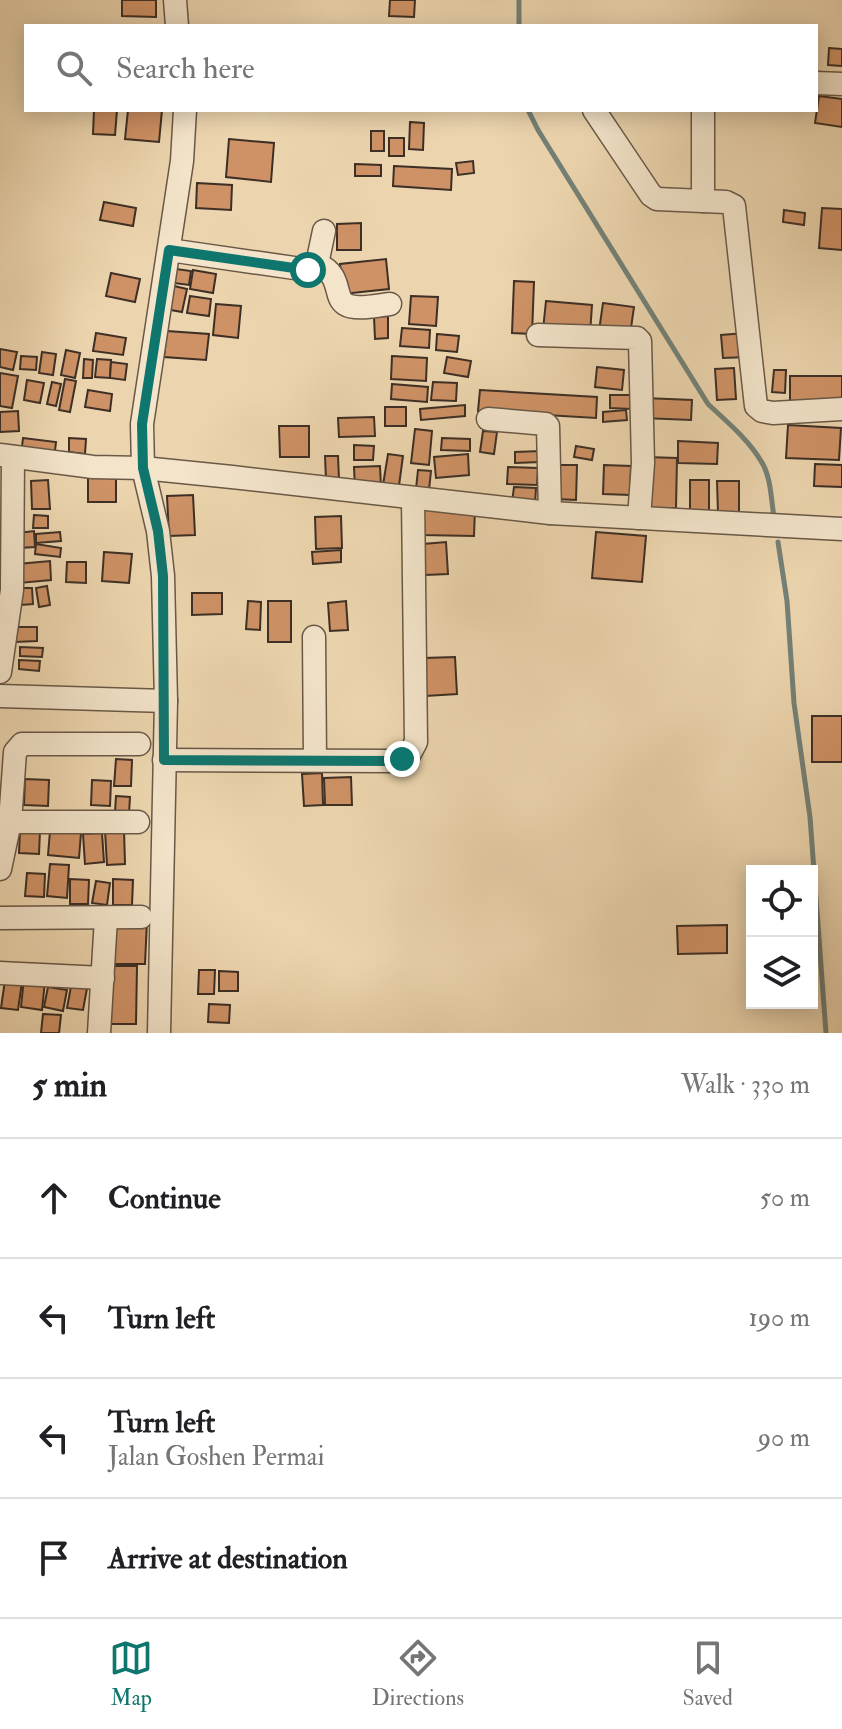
<!DOCTYPE html>
<meta charset="utf-8">
<style>
body{margin:0;font-family:"IM FELL Double Pica",serif;background:#f2f2f2;color:#202124}
.controls{position:absolute;right:24px;bottom:24px;display:grid;overflow:hidden;border-radius:0px;box-shadow:0 4px 20px #0003}
.controls button{width:72px;height:72px;display:grid;place-items:center;padding:0;border:0;border-bottom:2px solid #e0e0e0;background:#fff;color:#202124;font:40px sans-serif}
.stop{position:absolute;width:24px;height:24px;margin:-18px;border:6px solid #0f766e;border-radius:50%;background:#fff}
.stop.end{background:#0f766e;border-color:#fff;box-shadow:0 2px 8px #0008}
.list{margin:0;padding:0;list-style:none}
h2{display:flex;justify-content:space-between;align-items:center;height:104px;margin:0;padding:0 32px;font-size:34px}
h2 small{font-size:26px;font-weight:400;color:#757577}
.list li{display:grid;grid-template-columns:52px 1fr auto;gap:24px;align-items:center;box-sizing:border-box;height:120px;padding:0 32px;border-top:2px solid #e0e0e0}
.list b{display:block;font-size:30px;white-space:nowrap}
.list p{margin:0;font-size:26px;white-space:nowrap;color:#757577}
.list em{font-size:26px;font-style:normal;color:#757577}
.icon{flex:none;width:44px;height:44px;fill:none;stroke:currentColor;stroke-width:2;stroke-linecap:round;stroke-linejoin:round}
.map{position:relative;flex:none;width:842px;height:1033px;overflow:hidden}
.search{position:absolute;background:#fff;box-shadow:0 4px 20px #0003;left:24px;right:24px;top:24px;height:88px;display:flex;align-items:center;gap:20px;box-sizing:border-box;padding:0 28px;border-radius:0px;color:#757577;font-size:30px}
.sheet{height:584px;background:#fff}
nav{display:flex;justify-content:space-around;align-items:center;box-sizing:border-box;height:112px;border-top:2px solid #e0e0e0;background:#fff;font-size:22px;color:#757577}
nav a{display:grid;justify-items:center;gap:4px}
nav .on{color:#0f766e}
.map>svg:first-child{display:block}
</style>
<div class="map">
<svg width="842" height="1033" viewBox="0 0 842 1033">
<rect width="100%" height="100%" fill="#ecd5ae"/>
<filter id="stains"><feTurbulence type="fractalNoise" baseFrequency=".0025" numOctaves="4"/><feColorMatrix values="0 0 0 0 .2 0 0 0 0 .09 0 0 0 0 .02 0 0 0 .5 -.17"/></filter>
<radialGradient id="worn" r=".72"><stop offset=".6" stop-color="#630" stop-opacity="0"/><stop offset="1" stop-color="#630" stop-opacity=".3"/></radialGradient>
<g fill="none" stroke-linecap="round" stroke-linejoin="round">
<g stroke="#748177" stroke-width="5">
<polyline points="519,26 519,0"/>
<path d="M 528,110 L 538,130 L 708,404 C 726,421 748,439 761,461 C 771,476 771,499 774,517"/>
<polyline points="778,542 787,601 794,703 810,817 826,1033"/>
</g>
</g>
<g fill="#ce9266" stroke="#3d2f25" stroke-width="2">
<polygon points="122,0 156,0 156,17 122,16"/>
<polygon points="390,0 415,0 414,17 389,16"/>
<polygon points="829,48 842,49 842,66 828,65"/>
<polygon points="819,96 842,99 842,127 815,123"/>
<polygon points="94,110 117,110 115,135 93,134"/>
<polygon points="128,110 162,110 159,142 125,139"/>
<polygon points="410,122 424,123 423,150 409,149"/>
<rect x="371" y="131" width="13" height="20"/>
<rect x="389" y="138" width="15" height="18"/>
<polygon points="229,139 274,143 271,182 226,177"/>
<polygon points="473,161 474,173 458,175 456,163"/>
<polygon points="355,164 381,165 381,176 355,176"/>
<polygon points="394,166 452,169 451,190 393,186"/>
<polygon points="197,183 232,185 231,210 196,208"/>
<polygon points="104,202 136,208 133,226 100,220"/>
<polygon points="822,208 842,209 842,250 819,248"/>
<polygon points="784,210 805,213 804,225 783,222"/>
<polygon points="361,223 361,250 337,250 337,224"/>
<polygon points="386,259 389,289 343,294 340,264"/>
<polygon points="169,268 191,271 189,285 166,282"/>
<polygon points="193,270 216,274 213,293 190,289"/>
<polygon points="111,273 140,279 135,302 106,296"/>
<polygon points="514,281 534,282 532,334 512,333"/>
<polygon points="170,285 187,289 182,312 165,309"/>
<polygon points="190,296 211,299 209,316 187,313"/>
<polygon points="411,296 438,297 436,326 409,324"/>
<polygon points="546,301 592,305 590,334 543,330"/>
<polygon points="603,303 634,307 630,335 599,331"/>
<polygon points="216,304 241,306 238,338 213,335"/>
<polygon points="388,316 388,338 375,339 374,317"/>
<polygon points="402,328 430,330 429,348 400,346"/>
<polygon points="167,331 209,334 206,360 164,357"/>
<polygon points="96,333 126,338 123,355 93,351"/>
<polygon points="745,333 747,357 723,358 721,335"/>
<polygon points="437,334 459,336 457,352 436,350"/>
<polygon points="0,349 17,352 13,370 0,367"/>
<polygon points="66,350 80,353 75,378 61,375"/>
<polygon points="42,352 56,354 53,375 39,373"/>
<polygon points="21,356 37,357 36,370 20,369"/>
<polygon points="392,356 427,358 426,381 391,379"/>
<polygon points="447,357 471,361 468,377 444,373"/>
<polygon points="84,359 93,360 92,378 83,378"/>
<polygon points="97,359 111,360 110,378 95,377"/>
<polygon points="111,362 127,364 125,380 110,378"/>
<polygon points="597,367 624,370 622,390 595,387"/>
<polygon points="734,368 736,399 717,400 715,369"/>
<polygon points="774,370 786,370 785,393 772,392"/>
<polygon points="0,373 18,376 12,408 0,406"/>
<rect x="790" y="376" width="52" height="27"/>
<polygon points="65,379 76,381 70,412 59,410"/>
<polygon points="27,380 44,383 40,403 24,400"/>
<polygon points="52,382 61,384 56,406 47,404"/>
<polygon points="433,382 457,383 456,401 431,400"/>
<polygon points="392,384 428,387 427,402 391,399"/>
<polygon points="88,390 112,394 110,411 85,407"/>
<polygon points="480,390 597,397 596,418 478,411"/>
<polygon points="610,395 631,395 631,409 610,408"/>
<polygon points="644,398 692,400 691,420 643,418"/>
<polygon points="465,405 465,416 421,420 420,409"/>
<rect x="385" y="407" width="21" height="19"/>
<polygon points="626,410 627,420 603,422 603,412"/>
<polygon points="18,411 19,431 0,432 0,412"/>
<polygon points="374,417 375,436 339,437 338,418"/>
<polygon points="788,425 841,428 839,460 786,458"/>
<polygon points="279,426 309,426 309,457 280,457"/>
<polygon points="415,429 432,431 429,465 411,463"/>
<polygon points="483,431 497,432 494,454 480,452"/>
<polygon points="23,438 56,442 54,459 21,455"/>
<polygon points="69,438 86,439 85,454 69,452"/>
<polygon points="442,438 470,439 470,451 441,450"/>
<polygon points="678,441 718,443 717,464 678,463"/>
<polygon points="354,445 374,446 373,460 354,460"/>
<polygon points="576,446 594,449 592,460 574,457"/>
<polygon points="541,451 541,462 515,463 515,452"/>
<polygon points="388,454 403,456 398,493 382,491"/>
<polygon points="468,454 469,475 436,478 434,457"/>
<polygon points="325,456 338,456 339,479 326,480"/>
<polygon points="646,457 677,458 676,508 646,508"/>
<polygon points="815,464 842,465 842,487 814,486"/>
<polygon points="557,465 577,465 576,500 556,499"/>
<polygon points="604,465 631,466 630,495 603,494"/>
<polygon points="380,466 381,487 355,489 354,467"/>
<polygon points="508,467 538,468 537,485 507,484"/>
<polygon points="418,470 431,471 429,490 416,489"/>
<rect x="88" y="476" width="28" height="26"/>
<polygon points="48,480 50,509 32,509 31,481"/>
<rect x="690" y="480" width="19" height="35"/>
<polygon points="717,481 739,481 739,514 718,514"/>
<polygon points="514,487 536,488 535,504 512,502"/>
<polygon points="193,495 195,535 169,536 167,496"/>
<polygon points="421,507 475,508 474,536 421,535"/>
<polygon points="34,515 48,516 48,528 33,528"/>
<polygon points="341,516 342,548 316,549 315,517"/>
<polygon points="34,531 35,547 19,548 18,533"/>
<polygon points="60,532 61,541 36,543 36,534"/>
<polygon points="596,532 646,536 642,582 592,578"/>
<polygon points="446,542 448,574 425,575 423,544"/>
<polygon points="36,544 61,548 60,557 35,554"/>
<polygon points="341,550 341,562 313,564 312,552"/>
<polygon points="104,552 132,554 129,583 102,581"/>
<polygon points="50,561 51,580 19,583 18,564"/>
<polygon points="67,562 86,562 86,583 66,582"/>
<polygon points="47,586 50,605 39,607 36,588"/>
<polygon points="20,588 32,588 33,604 21,605"/>
<polygon points="192,593 222,593 222,614 192,615"/>
<polygon points="248,601 261,602 260,630 246,629"/>
<rect x="268" y="601" width="23" height="41"/>
<polygon points="346,601 348,630 330,631 328,603"/>
<polygon points="14,627 37,627 37,641 15,642"/>
<polygon points="20,647 43,648 42,657 20,656"/>
<polygon points="455,657 457,694 426,696 424,658"/>
<polygon points="19,660 40,661 39,671 19,669"/>
<rect x="812" y="716" width="30" height="46"/>
<polygon points="116,759 132,760 131,786 114,786"/>
<polygon points="322,773 323,805 304,806 302,774"/>
<polygon points="351,777 352,805 325,805 324,778"/>
<polygon points="25,779 49,780 48,806 24,805"/>
<polygon points="92,780 111,781 110,806 91,805"/>
<polygon points="116,796 130,797 129,813 115,812"/>
<polygon points="20,830 40,831 39,854 19,853"/>
<polygon points="124,830 125,864 107,865 105,831"/>
<polygon points="50,831 81,833 79,858 48,855"/>
<polygon points="102,833 104,862 85,864 83,834"/>
<polygon points="50,864 69,865 67,898 47,896"/>
<polygon points="27,873 45,874 44,897 25,896"/>
<polygon points="70,879 89,880 88,904 70,904"/>
<polygon points="113,879 133,880 132,905 113,905"/>
<polygon points="96,881 110,883 107,905 92,903"/>
<polygon points="107,920 147,921 145,964 106,964"/>
<polygon points="727,925 727,953 678,954 677,926"/>
<polygon points="110,966 137,966 136,1024 109,1024"/>
<polygon points="199,970 215,970 214,994 198,994"/>
<polygon points="219,971 238,972 238,991 219,991"/>
<polygon points="24,978 45,981 42,1010 21,1007"/>
<polygon points="5,980 22,982 18,1010 1,1008"/>
<polygon points="72,981 88,983 83,1010 67,1008"/>
<polygon points="48,987 67,990 63,1011 44,1007"/>
<polygon points="209,1004 230,1005 229,1023 208,1022"/>
<polygon points="43,1014 61,1015 59,1033 41,1033"/>
</g>
<g fill="none" stroke-linecap="round" stroke-linejoin="round">
<g stroke="#695847" stroke-width="25">
<g id="street">
<polyline points="175,0 177,26"/>
<polyline points="816,83 842,84"/>
<polyline points="594,110 651,195 657,199 726,202 734,206 756,406 762,411 773,413 842,409"/>
<polyline points="703,110 703,201"/>
<polyline points="169,250 308,270 317,264 324,231"/>
<path d="M 317,264 C 343,275 333,296 345,304 C 356,311 378,305 390,304"/>
<polyline points="538,335 637,338 640,341 643,463 639,518"/>
<polyline points="488,419 546,424 548,426 550,513"/>
<polyline points="0,455 93,467 143,468 232,477 550,513 842,529"/>
<polyline points="314,637 315,760"/>
<polyline points="0,672 12,590 13,457"/>
<polyline points="0,696 166,701"/>
<polyline points="164,760 394,761 409,755 416,742 413,499"/>
<polyline points="10,822 138,822"/>
<polyline points="0,869 10,822 15,752 22,744 139,744"/>
<polyline points="0,918 141,917"/>
<polyline points="0,973 103,978"/>
<polyline points="99,1033 106,918"/>
<polyline points="159,1033 166,701 163,576 158,531 143,468 142,424 182,161 185,110"/>
</g>
</g>
<use href="#street" stroke="#f3e4ca" stroke-width="22"/>
</g>
<g fill="none" stroke-linecap="round" stroke-linejoin="round">
<polyline stroke="#0f766e" stroke-width="10" points="308,270 169,250 142,424 143,468 158,531 163,576 164,760 394,761 402,759"/>
</g>
<rect width="100%" height="100%" filter="url(#stains)"/>
<rect width="100%" height="100%" fill="url(#worn)"/>
</svg>
<div class="controls">
<button><svg class="icon" aria-label="locate" viewBox="0 0 24 24"><circle cx="12" cy="12" r="6"/><path d="M12 2v4M12 18v4M2 12h4M18 12h4"/></svg></button>
<button><svg class="icon" aria-label="layers" viewBox="0 0 24 24"><path d="M12 4l9 5-9 5-9-5zM3 14l9 5 9-5"/></svg></button>
</div>
<div class="stop" style="left:308px;top:270px"></div>
<div class="stop end" style="left:402px;top:759px"></div>
<div class="search"><svg class="icon" aria-label="search" viewBox="0 0 24 24"><circle cx="10" cy="10" r="6"/><path d="M15 15l6 6"/></svg>Search here</div>
</div>
<section class="sheet">
<h2>5 min<small>Walk · 330 m</small></h2>
<ul class="list">
<li><svg class="icon" aria-label="ahead" viewBox="0 0 24 24"><path d="M12 20V5M6 11l6-6 6 6"/></svg><div><b>Continue</b></div><em>50 m</em></li>
<li><svg class="icon" aria-label="left" viewBox="0 0 24 24"><path d="M17 20v-9H6M10 6l-5 5 5 5"/></svg><div><b>Turn left</b></div><em>190 m</em></li>
<li><svg class="icon" aria-label="left" viewBox="0 0 24 24"><path d="M17 20v-9H6M10 6l-5 5 5 5"/></svg><div><b>Turn left</b><p>Jalan Goshen Permai</p></div><em>90 m</em></li>
<li><svg class="icon" aria-label="arrive" viewBox="0 0 24 24"><path d="M6 21V4h12l-3 4 3 4H6"/></svg><div><b>Arrive at destination</b></div></li>
</ul>
</section>
<nav>
<a class="on"><svg class="icon" aria-label="map" viewBox="0 0 24 24"><path d="M3 6l6-2 6 2 6-2v14l-6 2-6-2-6 2zM9 4v14M15 6v14"/></svg>Map</a>
<a><svg class="icon" aria-label="directions" viewBox="0 0 24 24"><path d="M12 3l9 9-9 9-9-9zM9 14v-3h6M13 9l2 2-2 2"/></svg>Directions</a>
<a><svg class="icon" aria-label="saved" viewBox="0 0 24 24"><path d="M7 4h10v16l-5-4-5 4z"/></svg>Saved</a>
</nav>
